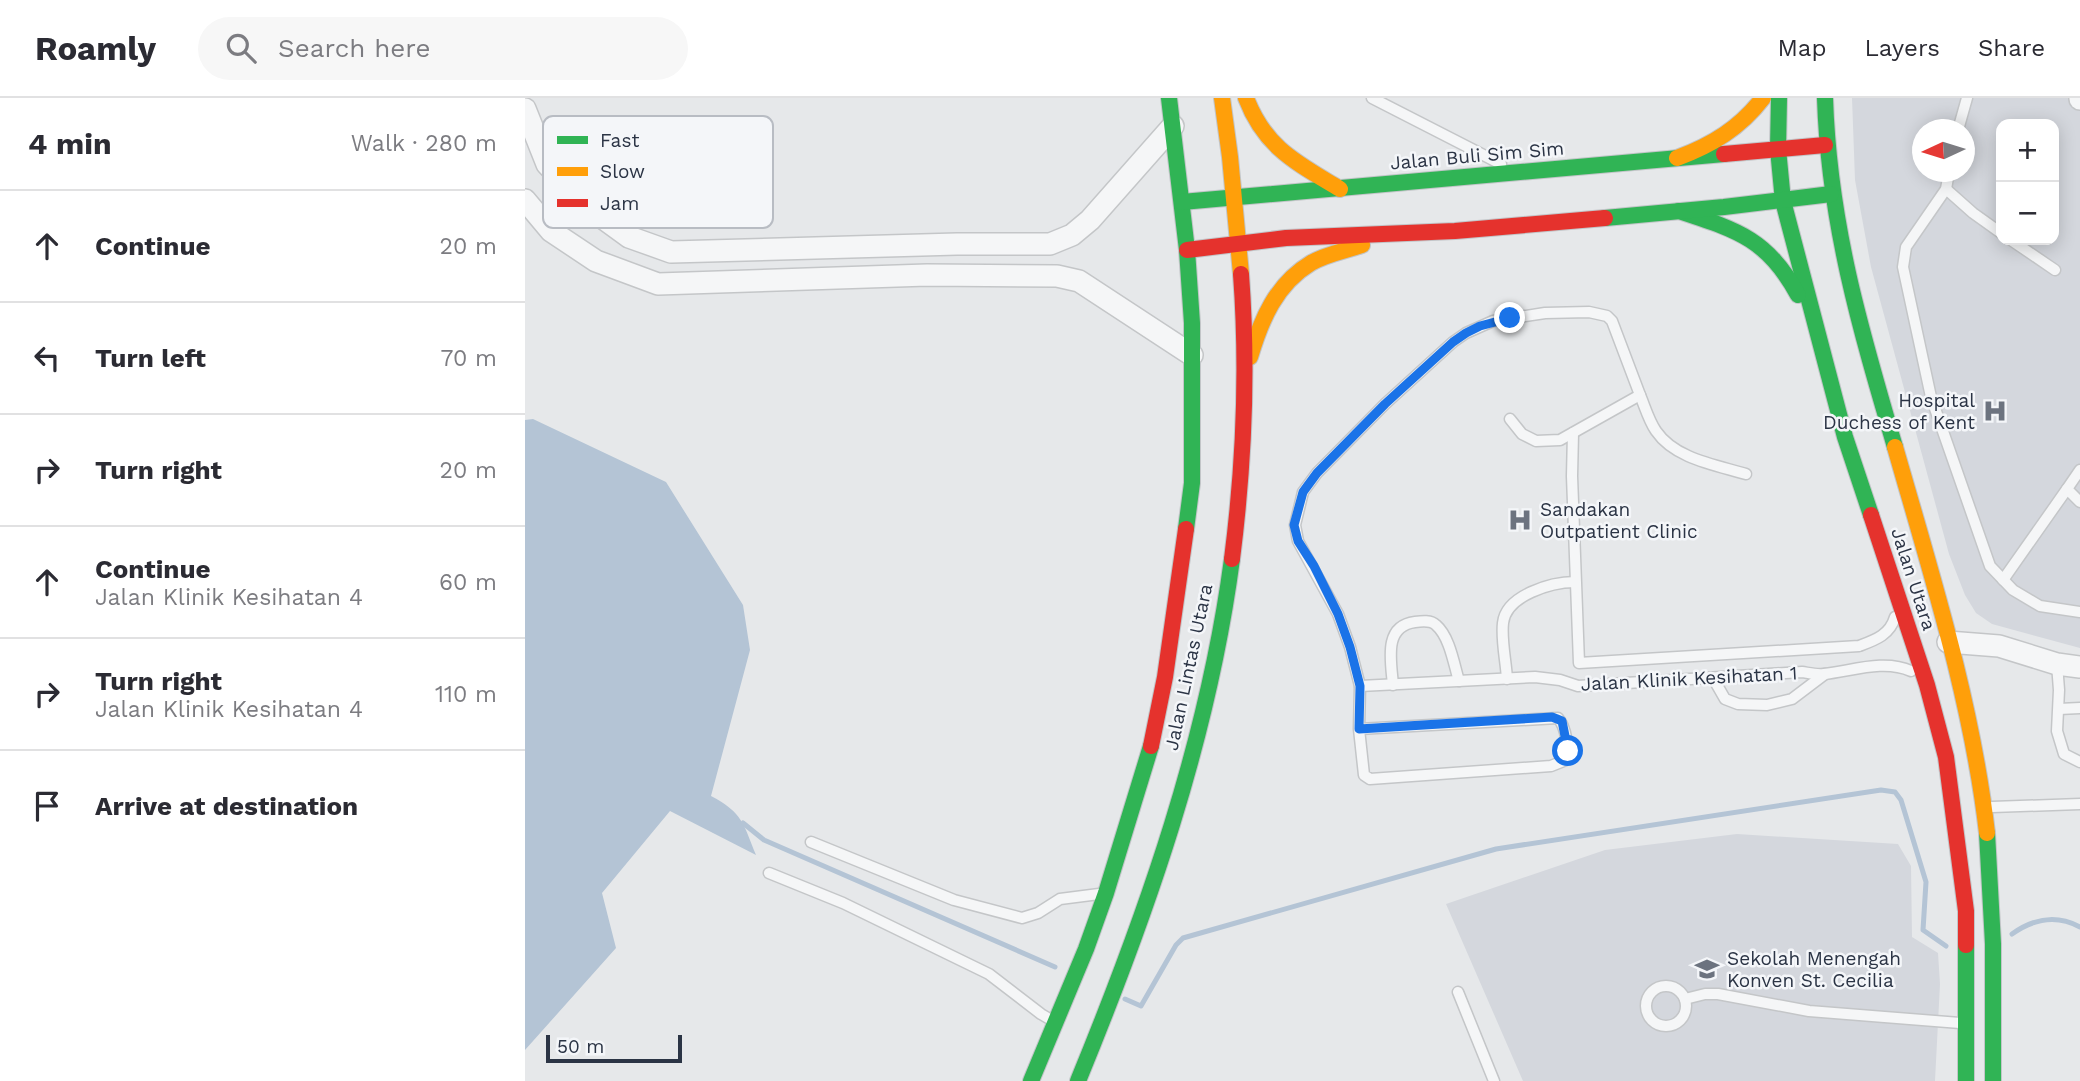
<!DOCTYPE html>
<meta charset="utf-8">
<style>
body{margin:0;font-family:"Work Sans",sans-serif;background:#f7f7f7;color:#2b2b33}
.controls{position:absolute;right:21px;top:21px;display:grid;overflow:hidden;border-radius:14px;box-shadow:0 4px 18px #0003}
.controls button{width:63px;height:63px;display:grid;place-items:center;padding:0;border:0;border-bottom:2px solid #e1e1e2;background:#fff;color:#2b2b33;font:35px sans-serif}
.compass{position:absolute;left:1387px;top:21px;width:63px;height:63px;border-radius:50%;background:#fff;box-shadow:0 4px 18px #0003;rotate:266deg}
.scale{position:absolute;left:21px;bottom:18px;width:136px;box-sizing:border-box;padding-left:7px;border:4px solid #2b3445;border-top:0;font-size:19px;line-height:24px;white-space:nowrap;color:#2b3445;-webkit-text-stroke:5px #f4f6f9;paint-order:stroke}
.stop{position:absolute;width:21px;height:21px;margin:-16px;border:5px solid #1a73e8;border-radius:50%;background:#fff}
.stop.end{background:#1a73e8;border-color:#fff;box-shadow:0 2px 7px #0008}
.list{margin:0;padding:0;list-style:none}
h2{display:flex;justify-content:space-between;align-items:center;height:91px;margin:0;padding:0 28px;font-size:30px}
h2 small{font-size:23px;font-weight:400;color:#7c7c81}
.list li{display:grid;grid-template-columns:46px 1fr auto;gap:21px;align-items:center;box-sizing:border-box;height:112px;padding:0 28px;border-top:2px solid #e1e1e2}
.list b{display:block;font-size:26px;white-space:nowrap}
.list p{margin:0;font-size:23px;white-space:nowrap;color:#7c7c81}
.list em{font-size:23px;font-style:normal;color:#7c7c81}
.icon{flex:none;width:38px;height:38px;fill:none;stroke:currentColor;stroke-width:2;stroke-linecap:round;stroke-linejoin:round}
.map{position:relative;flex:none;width:1555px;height:983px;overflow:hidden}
header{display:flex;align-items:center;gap:42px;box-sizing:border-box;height:98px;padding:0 35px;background:#fff;border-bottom:2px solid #e1e1e2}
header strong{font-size:33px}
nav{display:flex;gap:38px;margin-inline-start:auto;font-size:24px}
.search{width:490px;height:63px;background:#f7f7f7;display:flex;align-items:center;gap:18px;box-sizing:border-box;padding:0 24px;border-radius:38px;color:#7c7c81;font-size:26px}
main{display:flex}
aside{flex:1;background:#fff}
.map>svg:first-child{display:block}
</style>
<header>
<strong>Roamly</strong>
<div class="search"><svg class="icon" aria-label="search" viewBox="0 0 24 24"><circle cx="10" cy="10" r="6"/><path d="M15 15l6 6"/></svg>Search here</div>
<nav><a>Map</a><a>Layers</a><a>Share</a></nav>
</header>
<main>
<aside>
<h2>4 min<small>Walk · 280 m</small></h2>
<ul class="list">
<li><svg class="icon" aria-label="ahead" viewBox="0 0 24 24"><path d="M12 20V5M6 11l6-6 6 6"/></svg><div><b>Continue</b></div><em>20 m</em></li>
<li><svg class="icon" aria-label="left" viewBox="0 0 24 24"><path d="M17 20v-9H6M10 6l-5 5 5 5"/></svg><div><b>Turn left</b></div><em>70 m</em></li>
<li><svg class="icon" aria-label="right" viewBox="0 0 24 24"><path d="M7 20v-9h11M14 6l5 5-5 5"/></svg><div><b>Turn right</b></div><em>20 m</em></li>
<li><svg class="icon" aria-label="ahead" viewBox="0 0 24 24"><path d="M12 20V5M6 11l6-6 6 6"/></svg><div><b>Continue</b><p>Jalan Klinik Kesihatan 4</p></div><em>60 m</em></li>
<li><svg class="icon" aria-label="right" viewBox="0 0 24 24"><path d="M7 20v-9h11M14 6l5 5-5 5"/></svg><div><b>Turn right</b><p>Jalan Klinik Kesihatan 4</p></div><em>110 m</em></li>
<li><svg class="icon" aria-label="arrive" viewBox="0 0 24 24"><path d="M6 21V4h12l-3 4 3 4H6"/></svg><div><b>Arrive at destination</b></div></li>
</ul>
</aside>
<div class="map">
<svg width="1555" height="983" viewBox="0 0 1555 983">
<rect width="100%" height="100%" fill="#e6e8ea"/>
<g fill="#d4d7dd" fill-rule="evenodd">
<path d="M 1327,0 L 1555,0 L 1555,550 L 1467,526 L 1451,515 L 1440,497 L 1424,456 L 1346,169 L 1330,82 ZM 1476,26 L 1529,26 L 1529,142 L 1476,142 ZM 1398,32 L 1440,32 L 1440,74 L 1398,74 Z"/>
<polygon points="1212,736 1373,746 1386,768 1387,839 1413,855 1415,886 1410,983 998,983 921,806 1080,752"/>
</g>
<path fill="#b4c4d5" d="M 8,321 L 141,384 L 218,507 L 225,552 L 186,698 C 218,715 218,725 231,757 L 145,713 L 77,795 L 91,850 L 0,952 L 0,322 Z"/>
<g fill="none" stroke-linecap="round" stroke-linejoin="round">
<g stroke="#b4c4d5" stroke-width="5">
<polyline points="218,725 239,742 530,869"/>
<path d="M 1487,836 C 1508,821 1531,816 1555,829"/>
<polyline points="600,901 616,908 651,847 658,840 971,751 1356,692 1370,694 1376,702 1401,784 1398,832 1421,848"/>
</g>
<g stroke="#c4c6c8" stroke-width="13">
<g id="lane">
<polyline points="847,0 976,66"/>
<polyline points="1433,32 1442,0"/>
<polyline points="1424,74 1421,91 1381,149 1378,169 1406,299 1465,468 1488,492 1515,508 1555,514"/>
<polyline points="1421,91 1448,115 1476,135"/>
<polyline points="1486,142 1530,172"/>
<path d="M 1115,297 C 1120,309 1124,323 1131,333 C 1150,361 1191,367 1221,376"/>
<path d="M 1048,335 L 1047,378 L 1054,565 L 1334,548 C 1350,542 1365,537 1370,519"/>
<polyline points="1555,372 1542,391 1555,404"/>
<polyline points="1478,482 1542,391"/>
<polyline points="1532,566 1534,592 1532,633 1539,656 1555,664"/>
<polyline points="1188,580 1200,601 1213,606 1242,607 1267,601 1300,576"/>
<path d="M 982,581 C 981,563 976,542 978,525 C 981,497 1027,484 1050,484"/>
<path d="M 868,587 C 866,563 858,528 890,524 C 897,523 906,522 911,527 C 925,539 929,567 934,583"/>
<path d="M 835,588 L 1010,579 L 1035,582 L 1053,588 L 1277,574 C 1284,575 1292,577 1299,576 C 1327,573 1359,561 1386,573"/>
<polyline points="1534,611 1555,610"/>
<path d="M 834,631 L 1033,620 C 1041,629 1044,650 1041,662 L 1026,668 L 845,681 L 839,677 L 834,631 L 835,588 L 825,549 L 813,516 L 773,443 L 770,427 L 778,394 L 792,375 L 860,306 L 928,244 L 941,235 L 968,223 L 1020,215 L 1064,214 L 1082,218 L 1087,223 L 1115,297 L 1035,342 L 1011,343 L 997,336 L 985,321"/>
<polyline points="1467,709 1555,706"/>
<polyline points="286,744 429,802 497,820 513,815 535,801 574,796"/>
<polyline points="244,775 318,805 464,876 516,916 528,923"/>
<circle cx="1141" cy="908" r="20"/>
<polyline points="933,894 969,983"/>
<polyline points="1160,901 1180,896 1193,896 1284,913 1435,925"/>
</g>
</g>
<g stroke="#c4c6c8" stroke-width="24">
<g id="street">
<polyline points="1555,0 1555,1"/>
<polyline points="0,11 22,66 60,107 104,139 146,154 432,146 525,146 547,137 565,122 648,28"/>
<polyline points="0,102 26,133 71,163 133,186 402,177 532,178 554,183 667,257"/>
<polyline points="1423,544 1474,548 1532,566 1555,569"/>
</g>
</g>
<g stroke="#c2c5c8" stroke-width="18">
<g id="fast">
<polyline points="644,0 662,152 667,225 667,385 661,431"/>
<polyline points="1254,0 1253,51 1258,103 1320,339 1346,417"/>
<path d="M 1300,0 C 1304,125 1335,230 1370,349"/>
<polyline points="657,104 1199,56"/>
<path d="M 1154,113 C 1212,132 1243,141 1273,197"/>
<polyline points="1080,120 1199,109 1306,96"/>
<polyline points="1462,735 1468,846 1468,983"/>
<polyline points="1441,847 1441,983"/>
<polyline points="506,983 561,851 581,795 626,648"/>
<path d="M 553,983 C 622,815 683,642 707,461"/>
</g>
</g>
<g stroke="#c2c5c8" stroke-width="18">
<g id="slow">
<polyline points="697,0 705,59 716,176"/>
<path d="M 721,0 C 740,50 772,65 815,91"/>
<path d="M 1152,60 C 1187,47 1215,30 1238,0"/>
<path d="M 725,259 C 736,222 751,186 786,165 C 801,156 820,153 837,147"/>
<path d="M 1370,349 C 1406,475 1447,604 1462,735"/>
</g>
</g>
<g stroke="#c2c5c8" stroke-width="18">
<g id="jam">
<polyline points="1199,56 1300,47"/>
<polyline points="662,152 761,140 930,133 1080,120"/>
<polyline points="1346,417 1402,587 1421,659 1441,813 1441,847"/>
<path d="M 707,461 C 719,367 723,270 716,176"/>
<polyline points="626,648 640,579 661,431"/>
</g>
</g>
<use href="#lane" stroke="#f5f6f7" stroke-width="10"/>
<use href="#street" stroke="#f5f6f7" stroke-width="21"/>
<use href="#fast" stroke="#30b455" stroke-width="16"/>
<use href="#slow" stroke="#ff9f0a" stroke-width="16"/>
<use href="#jam" stroke="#e5322d" stroke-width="16"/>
</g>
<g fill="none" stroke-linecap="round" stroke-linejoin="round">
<polyline stroke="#1a73e8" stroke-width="9" points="985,220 955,228 941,235 928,244 860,306 792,375 778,394 769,427 773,443 789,468 813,516 825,549 835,588 834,631 1027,619 1037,623 1043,653"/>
</g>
<defs>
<g id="hospital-bare" transform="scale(1.89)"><path d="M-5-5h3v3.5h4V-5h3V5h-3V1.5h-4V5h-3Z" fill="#6c737f" stroke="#f4f6f9" stroke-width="2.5" paint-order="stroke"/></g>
<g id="school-bare" transform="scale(1.89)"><path d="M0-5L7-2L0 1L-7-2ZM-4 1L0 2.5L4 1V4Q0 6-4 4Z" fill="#6c737f" stroke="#f4f6f9" stroke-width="2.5" paint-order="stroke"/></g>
</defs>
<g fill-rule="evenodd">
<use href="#hospital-bare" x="1470" y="313"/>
<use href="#hospital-bare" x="995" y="422"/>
<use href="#school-bare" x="1182" y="871"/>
</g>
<g text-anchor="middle" stroke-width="5" stroke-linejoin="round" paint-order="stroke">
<g font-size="19" fill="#2b3445" stroke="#f4f6f9">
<text transform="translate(952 57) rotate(-5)" y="7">Jalan Buli Sim Sim</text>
<text transform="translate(1389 481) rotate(72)" y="7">Jalan Utara</text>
<text transform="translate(663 569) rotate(-78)" y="7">Jalan Lintas Utara</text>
<text transform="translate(1164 580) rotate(-3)" y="7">Jalan Klinik Kesihatan 1</text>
</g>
<g font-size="19" fill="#2b3445" stroke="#f4f6f9" text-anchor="start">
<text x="1450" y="309" text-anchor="end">Hospital<tspan x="1450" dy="22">Duchess of Kent</tspan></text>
<text x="1015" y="418">Sandakan<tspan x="1015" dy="22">Outpatient Clinic</tspan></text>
<text x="1202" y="867">Sekolah Menengah<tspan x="1202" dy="22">Konven St. Cecilia</tspan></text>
</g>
</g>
<rect x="18" y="18" width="230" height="112" rx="10" fill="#f4f6f9" stroke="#b8bcc3" stroke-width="2"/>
<rect x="32" y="38" width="31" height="8" fill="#30b455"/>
<rect x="32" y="69" width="31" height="9" fill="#ff9f0a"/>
<rect x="32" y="101" width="31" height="8" fill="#e5322d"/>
<g font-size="19" fill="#2b3445">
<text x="75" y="49">Fast</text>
<text x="75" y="80">Slow</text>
<text x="75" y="112">Jam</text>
</g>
</svg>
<div class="controls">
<button>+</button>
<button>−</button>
</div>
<svg class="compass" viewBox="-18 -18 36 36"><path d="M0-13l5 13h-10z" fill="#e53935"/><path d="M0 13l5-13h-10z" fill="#7c7c81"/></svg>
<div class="scale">50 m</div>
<div class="stop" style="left:1043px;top:653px"></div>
<div class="stop end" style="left:985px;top:220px"></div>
</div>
</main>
